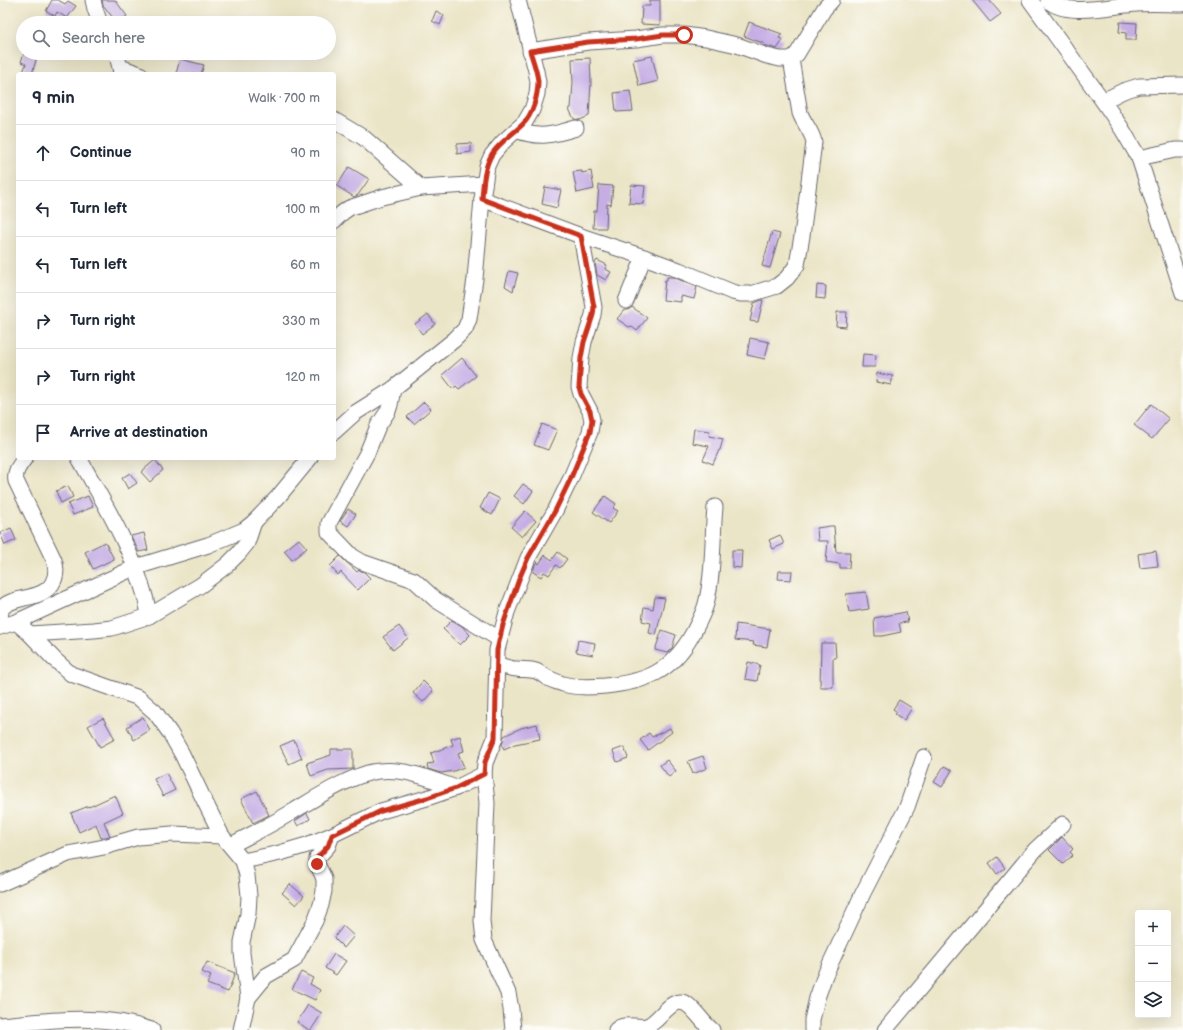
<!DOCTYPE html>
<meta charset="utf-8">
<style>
body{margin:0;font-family:"Balsamiq Sans",sans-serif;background:#f6f6f7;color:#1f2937}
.controls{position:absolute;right:12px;bottom:12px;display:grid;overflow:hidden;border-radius:4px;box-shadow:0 4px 16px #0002}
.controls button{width:36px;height:36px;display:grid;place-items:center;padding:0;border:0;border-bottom:1px solid #e0e1e3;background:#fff;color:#1f2937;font:20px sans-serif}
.stop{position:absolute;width:12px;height:12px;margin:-9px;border:3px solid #c8321e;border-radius:50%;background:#fff}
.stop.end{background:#c8321e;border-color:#fff;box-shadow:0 1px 4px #0008}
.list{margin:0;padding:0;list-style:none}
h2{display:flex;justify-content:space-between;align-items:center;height:52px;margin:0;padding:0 16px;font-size:17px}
h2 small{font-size:13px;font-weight:400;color:#747a83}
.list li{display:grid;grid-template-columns:26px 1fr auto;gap:12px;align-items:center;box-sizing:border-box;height:56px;padding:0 16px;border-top:1px solid #e0e1e3}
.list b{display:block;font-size:15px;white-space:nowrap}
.list em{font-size:13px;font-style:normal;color:#747a83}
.icon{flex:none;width:22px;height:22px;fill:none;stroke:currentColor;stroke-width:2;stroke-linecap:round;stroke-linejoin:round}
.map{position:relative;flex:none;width:1183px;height:1030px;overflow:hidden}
.search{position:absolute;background:#fff;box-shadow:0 4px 16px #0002;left:16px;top:16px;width:320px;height:44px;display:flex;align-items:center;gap:10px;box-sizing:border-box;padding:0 14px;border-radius:22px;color:#747a83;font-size:15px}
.panel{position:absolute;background:#fff;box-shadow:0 4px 16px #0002;left:16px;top:72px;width:320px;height:388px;border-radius:4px}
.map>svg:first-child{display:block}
</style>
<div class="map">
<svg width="1183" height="1030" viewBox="0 0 1183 1030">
<rect width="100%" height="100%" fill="#fdfcf7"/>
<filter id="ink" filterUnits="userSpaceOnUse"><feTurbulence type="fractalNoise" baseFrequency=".025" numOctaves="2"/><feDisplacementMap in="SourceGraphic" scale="8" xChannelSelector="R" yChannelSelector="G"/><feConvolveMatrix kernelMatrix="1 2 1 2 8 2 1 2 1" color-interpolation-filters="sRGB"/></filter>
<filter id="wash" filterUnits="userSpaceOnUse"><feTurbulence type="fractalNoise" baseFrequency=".012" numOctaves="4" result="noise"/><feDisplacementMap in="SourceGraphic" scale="16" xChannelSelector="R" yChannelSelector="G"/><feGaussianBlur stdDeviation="0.9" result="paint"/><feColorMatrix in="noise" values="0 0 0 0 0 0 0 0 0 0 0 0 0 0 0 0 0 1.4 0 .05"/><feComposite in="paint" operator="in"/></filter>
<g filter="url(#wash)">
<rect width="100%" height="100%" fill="#ebe5c7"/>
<g id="blocks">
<g fill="#c6aee5">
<polygon points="52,0 58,0 65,4 68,1 76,6 67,18 57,12 55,16 46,11"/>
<polygon points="102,0 115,0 127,16 117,23 103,5"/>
<polygon points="650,0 660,0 660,25 641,24 642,6 650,6"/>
<polygon points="972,0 989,0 1001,14 990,22"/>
<polygon points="436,11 444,15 440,25 432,21"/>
<polygon points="749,22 782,34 779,38 783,40 777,49 764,45 765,44 744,36"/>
<polygon points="1120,22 1137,23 1136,40 1126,40 1126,33 1119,32"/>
<polygon points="24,53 38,53 32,74 23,72 26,64 21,62"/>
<polygon points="652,56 658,81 639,86 633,60"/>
<polygon points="590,58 591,82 589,116 580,120 574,119 569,109 571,108 573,83 572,59"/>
<polygon points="180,59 204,65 201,74 176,74"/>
<polygon points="630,91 633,111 616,112 614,93"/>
<polygon points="471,143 471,152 457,154 457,144"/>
<polygon points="349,167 369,179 358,195 354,197 337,186"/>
<polygon points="582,171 582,173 591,171 594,189 577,193 573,172"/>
<polygon points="599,185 613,186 611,205 607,204 606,228 593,228 594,211 597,211"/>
<polygon points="631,185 645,186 643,204 629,203"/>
<polygon points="545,187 561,190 557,208 542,204"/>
<polygon points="772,232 780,234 770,268 762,266"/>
<polygon points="597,260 607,265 605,269 611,272 606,280 597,275 595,263"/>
<polygon points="509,271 518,273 513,291 505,286"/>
<polygon points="667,277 673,277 697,287 694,299 681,296 681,302 663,300 665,280 667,280"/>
<polygon points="817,285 826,286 825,299 816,298"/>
<polygon points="762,300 763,300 758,322 750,321 754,303"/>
<polygon points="632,307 647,318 637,331 631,326 629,327 617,319 624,310 628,310"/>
<polygon points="837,312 847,312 846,327 836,326"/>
<polygon points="428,314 435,324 422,334 415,324"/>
<polygon points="750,338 769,342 765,359 747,355"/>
<polygon points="863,354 876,355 875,367 862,367"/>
<polygon points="462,358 476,376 459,389 456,386 453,389 442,375"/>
<polygon points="877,373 893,376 891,385 876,382"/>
<polygon points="424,402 431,409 414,424 407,417"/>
<polygon points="1151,404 1169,419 1152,439 1134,425"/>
<polygon points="542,424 557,430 548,450 534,445"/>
<polygon points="694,429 710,431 709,436 723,439 720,450 719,450 713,464 703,460 709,446 692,443"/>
<polygon points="155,460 163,470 150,482 141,472"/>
<polygon points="130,473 137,483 128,489 122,478"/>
<polygon points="523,484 533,491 524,504 514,496"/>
<polygon points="68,486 73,497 61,503 56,491"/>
<polygon points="488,493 500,499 492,515 480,508"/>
<polygon points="88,496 93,507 73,515 68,504"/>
<polygon points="605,496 616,504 613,508 618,511 609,523 593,512"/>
<polygon points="348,509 356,514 348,526 340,521"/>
<polygon points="525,511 536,521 522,537 511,527"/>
<polygon points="830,526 834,526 836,552 850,552 849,568 840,568 840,564 826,562 828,541 818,541 817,528"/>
<polygon points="11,528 16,540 5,545 0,533"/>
<polygon points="144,533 148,550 139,552 131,536"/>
<polygon points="780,535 784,544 773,549 769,540"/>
<polygon points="299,539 307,548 292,560 284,551"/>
<polygon points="105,542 114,559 93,569 85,552"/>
<polygon points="732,550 742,550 741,568 732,567"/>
<polygon points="1156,551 1158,566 1140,568 1138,554"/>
<polygon points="558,552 567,559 560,568 556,565 549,575 544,572 541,577 533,572 536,561 539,564 545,555 552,560"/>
<polygon points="340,556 357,572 359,570 364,572 370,578 358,590 341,572 338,575 330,566"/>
<polygon points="779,571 792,571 791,580 778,579"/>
<polygon points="866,592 869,609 849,612 846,594"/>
<polygon points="655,597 665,598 656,635 649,633 651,623 642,621 644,607 653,609"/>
<polygon points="906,612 908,622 899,623 901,632 882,636 875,636 874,618"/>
<polygon points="452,620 462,626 470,635 460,645 443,629"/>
<polygon points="736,624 770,629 767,647 753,645 754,642 735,640"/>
<polygon points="399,626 408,638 393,650 383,637"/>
<polygon points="662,630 676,635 672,648 667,653 655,650"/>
<polygon points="578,640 595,643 593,655 576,652"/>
<polygon points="821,643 835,643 836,658 833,658 833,687 820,687"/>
<polygon points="748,662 760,665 757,681 745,679"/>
<polygon points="423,681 433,691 423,702 413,693"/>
<polygon points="899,700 912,708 904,720 895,714 897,712 893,709"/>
<polygon points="143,717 150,730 134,740 127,727"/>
<polygon points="103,718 115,739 100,747 88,726"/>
<polygon points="537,724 540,739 515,744 504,749 502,745 504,736 521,728"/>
<polygon points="670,728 672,732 648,750 640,740 649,733 652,737"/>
<polygon points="460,736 464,751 458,753 464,767 454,771 441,773 428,769 427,764 434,763 431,753 453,745 451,739"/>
<polygon points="294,740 302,758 289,764 280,746"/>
<polygon points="624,747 628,758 617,762 613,751"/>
<polygon points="331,749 353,749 353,769 328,770 311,776 307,763 331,755"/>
<polygon points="703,756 707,768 693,774 688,761"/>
<polygon points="667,760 676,771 669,777 660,765"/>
<polygon points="944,766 952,770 942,787 934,782"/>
<polygon points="166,773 175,790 163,796 154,779"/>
<polygon points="257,791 269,815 253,823 241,799"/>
<polygon points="115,795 123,813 104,822 110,836 101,838 96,824 79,832 71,813 89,806 89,807"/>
<polygon points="307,813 310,819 298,826 295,821"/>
<polygon points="1062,837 1073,849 1070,852 1073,855 1063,864 1049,850"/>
<polygon points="997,857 1005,868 997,874 989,863"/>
<polygon points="290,884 304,896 296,905 282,893"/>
<polygon points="343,926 354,936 344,948 334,938"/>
<polygon points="334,954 346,961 336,975 325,968"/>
<polygon points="207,962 235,973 228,992 207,984 211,976 202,972"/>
<polygon points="301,972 313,978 310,984 320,990 315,1000 292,989"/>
<polygon points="308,1005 322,1013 311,1030 309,1030 297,1022"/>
</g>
</g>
</g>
<g filter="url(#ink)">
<use href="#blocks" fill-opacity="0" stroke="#68666c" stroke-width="1"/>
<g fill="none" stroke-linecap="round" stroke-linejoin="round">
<g stroke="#68666c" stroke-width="17">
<g id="minor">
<polyline points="93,0 95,9 100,23"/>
<polyline points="1030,0 1103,101 1122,129 1139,158 1183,293"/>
<path d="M 1048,0 C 1065,18 1114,5 1137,4 C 1152,3 1168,4 1183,4"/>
<polyline points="530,51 588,42 636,39 663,35 684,35 706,38 737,45 767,56 780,59 791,59 797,54 824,9 832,0"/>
<polyline points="116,53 120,67 121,74"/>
<polyline points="120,67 140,74"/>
<polyline points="1103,101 1123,91 1139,86 1183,85"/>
<polyline points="334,120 364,138 421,188"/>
<path d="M 516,130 C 539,139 553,135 576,128"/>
<polyline points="1139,158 1175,150 1183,150"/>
<path d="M 482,199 L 581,236 L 644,257 L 679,270 L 732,292 L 741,294 L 751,294 L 777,286 L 787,278 L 797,265 L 802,236 L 814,142 C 812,131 804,124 800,113 L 791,59"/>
<polyline points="334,221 342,213 349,208 382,197 421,188 484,184"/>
<polyline points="626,301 644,257"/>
<polyline points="393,389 390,405 388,411 378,426 367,453 329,523 329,532 352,556 362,562 414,580 436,600 499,639"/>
<polyline points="334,432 355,413 393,389 454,340 465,329 469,319 475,279 482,199 487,166 492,155 503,142 525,122 532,110 537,94 538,82 536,71 518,0"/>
<path d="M 79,458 C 96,488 113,517 127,548 C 137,570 146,592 149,616"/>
<polyline points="16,622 30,634 54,659 71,674 139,698 155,712 170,733 182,754 205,802 222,836 243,861 247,875 249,896 248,914 242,942 242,953 248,998 241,1030"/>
<polyline points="0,627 16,622 136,567 208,545 244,530 254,522 278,497 310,458"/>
<path d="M 0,627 C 0,621 0,613 2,608 C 13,595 41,601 52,584 C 57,576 57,569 54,560 L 16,481 C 14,471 20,465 25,458"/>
<polyline points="30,634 94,630 112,628 149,616 201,585 227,565 239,553 247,543 254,522"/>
<path d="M 497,665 C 504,666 510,669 517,669 C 523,670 530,669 536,671 C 539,672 543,675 546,677 C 551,680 557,682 563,684 C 576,688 591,687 605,686 C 646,682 671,672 692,635 C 697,625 703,615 706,604 C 714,572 712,540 715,507"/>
<path d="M 231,845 C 251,835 272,824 292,812 C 314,799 354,773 379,771 C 405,768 431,779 456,788"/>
<polyline points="243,861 280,853 307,845 332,835 381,811 427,798 456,788 484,774"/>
<polyline points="0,884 68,854 104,847 138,837 172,834 222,836"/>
<polyline points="248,998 266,976 294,960 315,921 321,905 324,891 324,879 322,874 317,864 317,858 328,846 332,835"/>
<path d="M 0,1025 C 52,1020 101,1013 152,1030"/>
<polyline points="513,1030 511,1009 508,993 484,940 482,921 487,803 484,774 485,763 495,738 497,650 507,612 528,558 555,511 570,480 590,432 592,420 590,411 581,394 579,387 581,358 584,342 593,315 594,307 581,236"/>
<path d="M 616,1030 C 624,1022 636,1028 646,1026 C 660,1023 671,993 688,1005 C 697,1012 703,1023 712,1030"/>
<polyline points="812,1030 812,1020 817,998 825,975 863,893 907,807 924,757"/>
<polyline points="885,1030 1035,850 1063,824"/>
</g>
</g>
<use href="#minor" stroke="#fff" stroke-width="15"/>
</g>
</g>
<g fill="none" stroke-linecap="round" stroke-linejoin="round" filter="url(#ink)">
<path stroke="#c8321e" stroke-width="5" d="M 317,864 L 317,858 L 328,846 L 332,835 L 381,811 L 427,798 L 456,788 L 484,774 L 485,762 L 495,738 L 497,650 L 503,625 L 519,579 L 528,558 L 555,511 L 570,480 L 590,432 L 592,420 L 590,411 L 581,394 L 579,387 L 581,358 L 584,342 L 593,315 L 594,307 L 581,236 L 482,199 C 483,185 484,167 492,154 C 500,142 513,134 523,124 C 533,114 538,95 538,81 C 537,71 533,61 530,51 L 588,42 L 636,39 L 663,35 L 684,35"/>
</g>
</svg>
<div class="controls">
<button>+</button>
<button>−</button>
<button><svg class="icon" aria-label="layers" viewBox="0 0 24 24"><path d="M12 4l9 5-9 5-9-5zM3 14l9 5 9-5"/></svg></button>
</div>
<div class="stop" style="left:684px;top:35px"></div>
<div class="stop end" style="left:317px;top:864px"></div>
<div class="search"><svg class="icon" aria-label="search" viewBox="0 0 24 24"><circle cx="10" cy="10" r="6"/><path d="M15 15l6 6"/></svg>Search here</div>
<section class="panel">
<h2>9 min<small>Walk · 700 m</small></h2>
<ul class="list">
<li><svg class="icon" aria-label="ahead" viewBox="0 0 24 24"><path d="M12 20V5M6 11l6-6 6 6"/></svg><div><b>Continue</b></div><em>90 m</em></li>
<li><svg class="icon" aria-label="left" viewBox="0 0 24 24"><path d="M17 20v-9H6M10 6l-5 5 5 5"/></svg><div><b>Turn left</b></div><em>100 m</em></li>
<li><svg class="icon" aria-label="left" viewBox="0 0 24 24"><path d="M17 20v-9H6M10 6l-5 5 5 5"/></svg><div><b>Turn left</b></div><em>60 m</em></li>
<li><svg class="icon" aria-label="right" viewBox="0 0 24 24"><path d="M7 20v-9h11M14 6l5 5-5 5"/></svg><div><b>Turn right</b></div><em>330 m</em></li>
<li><svg class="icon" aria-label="right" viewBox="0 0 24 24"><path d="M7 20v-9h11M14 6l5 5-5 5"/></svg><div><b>Turn right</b></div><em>120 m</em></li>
<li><svg class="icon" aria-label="arrive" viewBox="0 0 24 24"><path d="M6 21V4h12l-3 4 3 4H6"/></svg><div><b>Arrive at destination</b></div></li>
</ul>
</section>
</div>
